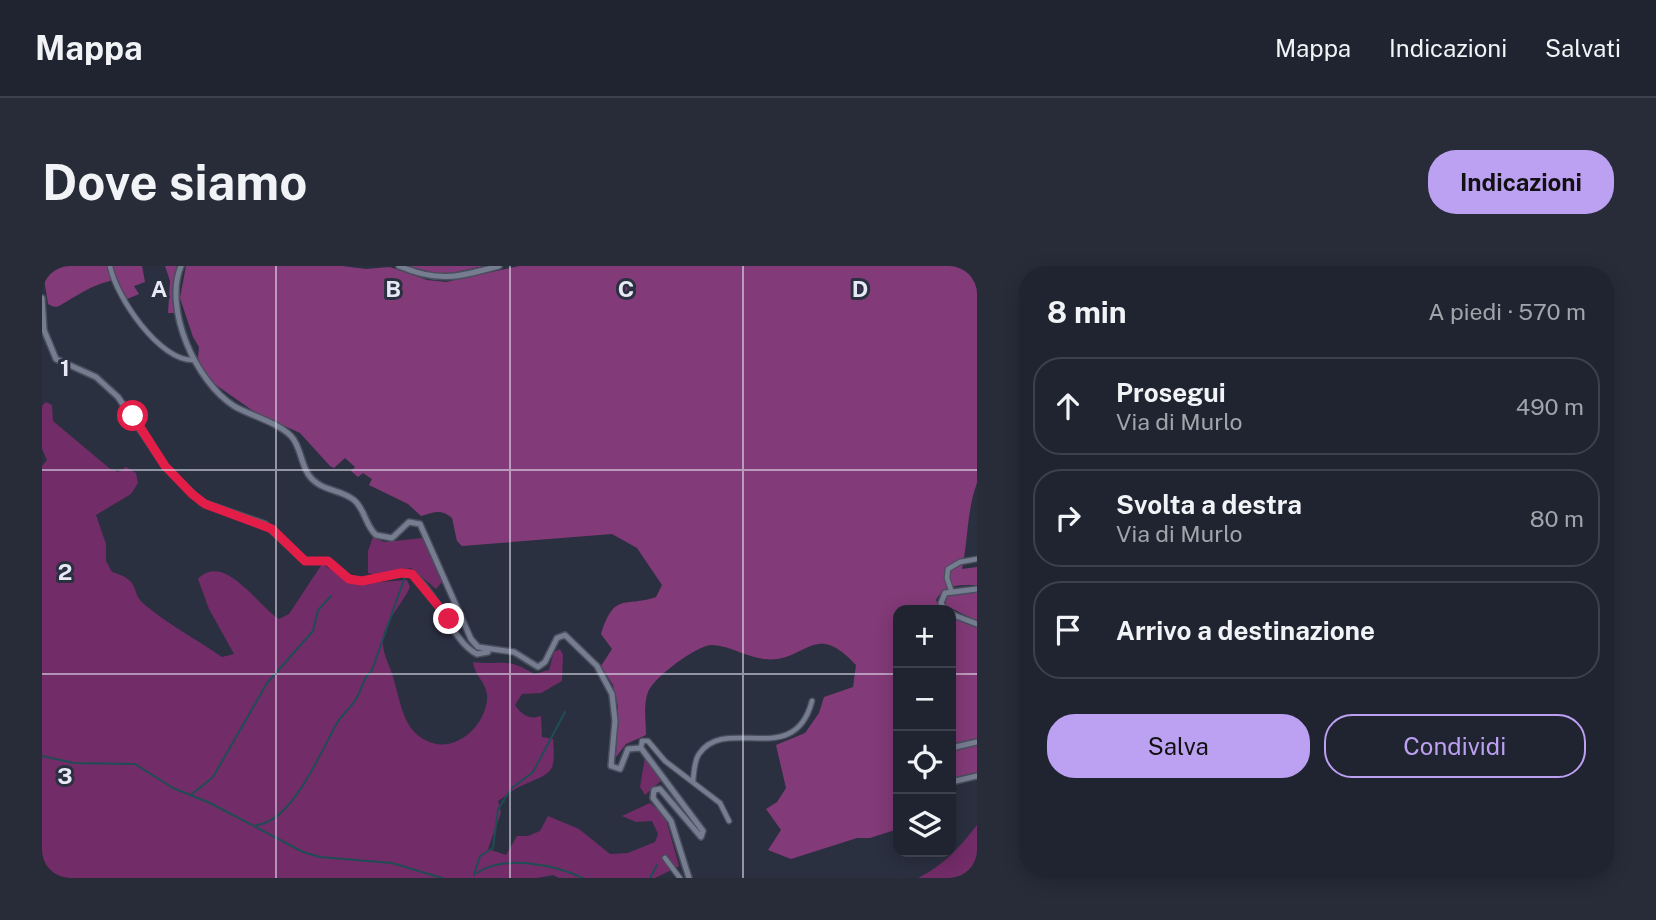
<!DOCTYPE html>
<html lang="it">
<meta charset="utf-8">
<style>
body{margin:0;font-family:"Public Sans",sans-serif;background:#282c39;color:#f1f3f6}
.controls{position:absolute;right:21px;bottom:21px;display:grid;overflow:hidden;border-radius:14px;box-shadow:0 4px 18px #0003}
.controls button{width:63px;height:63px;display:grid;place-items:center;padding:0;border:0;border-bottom:2px solid #3d414d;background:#202431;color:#f1f3f6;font:35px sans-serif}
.stop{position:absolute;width:21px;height:21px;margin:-16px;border:5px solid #e11d48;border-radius:50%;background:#fff}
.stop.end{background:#e11d48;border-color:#fff;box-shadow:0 2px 7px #0008}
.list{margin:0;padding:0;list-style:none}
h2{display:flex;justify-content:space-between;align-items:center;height:91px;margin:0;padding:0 28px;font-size:30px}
h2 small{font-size:23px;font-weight:400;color:#a2a4ab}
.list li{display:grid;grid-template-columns:46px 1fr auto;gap:21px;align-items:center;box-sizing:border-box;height:98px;margin:0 14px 14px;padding:0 14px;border:2px solid #3d414d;border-radius:28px}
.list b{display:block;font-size:26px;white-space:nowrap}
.list p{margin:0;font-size:23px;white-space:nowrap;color:#a2a4ab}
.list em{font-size:23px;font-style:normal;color:#a2a4ab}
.actions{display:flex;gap:14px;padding:21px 28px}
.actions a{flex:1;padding:16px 0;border:2px solid #bca0f2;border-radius:28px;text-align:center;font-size:24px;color:#bca0f2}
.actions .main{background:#bca0f2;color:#111}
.icon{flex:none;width:38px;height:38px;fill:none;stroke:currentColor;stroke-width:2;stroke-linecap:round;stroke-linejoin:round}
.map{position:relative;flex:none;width:935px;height:612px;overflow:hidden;border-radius:28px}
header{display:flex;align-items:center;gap:42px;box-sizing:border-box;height:98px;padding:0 35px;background:#202431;border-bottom:2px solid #3d414d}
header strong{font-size:33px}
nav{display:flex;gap:38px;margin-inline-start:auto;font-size:24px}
.intro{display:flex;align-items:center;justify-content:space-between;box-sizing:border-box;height:168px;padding:0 42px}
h1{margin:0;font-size:49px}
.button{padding:18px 32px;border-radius:28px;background:#bca0f2;color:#111;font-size:24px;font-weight:700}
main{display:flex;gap:42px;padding:0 42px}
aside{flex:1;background:#202431;border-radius:28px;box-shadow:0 4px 18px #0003}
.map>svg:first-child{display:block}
</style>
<header>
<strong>Mappa</strong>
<nav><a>Mappa</a><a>Indicazioni</a><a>Salvati</a></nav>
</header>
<div class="intro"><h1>Dove siamo</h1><a class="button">Indicazioni</a></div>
<main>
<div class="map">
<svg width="935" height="612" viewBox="0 0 935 612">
<rect width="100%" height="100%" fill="#2b3041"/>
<g fill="#722c68">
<path d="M 4,136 L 10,139 L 11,155 L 67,202 L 76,206 L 84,201 L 94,207 L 96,217 L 89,228 L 54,249 L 64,278 L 64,295 L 70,306 C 101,315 87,326 103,339 C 127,359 154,373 180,391 L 192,388 L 167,343 L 156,313 C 182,285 217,341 237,353 L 247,348 L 280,298 L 312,318 L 365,314 L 368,321 C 361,337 342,356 341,373 C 340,387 346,395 350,408 C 358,430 359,462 383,474 C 411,489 441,463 445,435 C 447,417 433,412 431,396 C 461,400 462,390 492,408 L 507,404 L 512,386 L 518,383 L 521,389 L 520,415 L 499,427 L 480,428 L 473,439 C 480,449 487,454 499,450 L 500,471 L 511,473 C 514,509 510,506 479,520 C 471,523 464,530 456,535 L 459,547 L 446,583 L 464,589 L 475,570 L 486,570 L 498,565 L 506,550 L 537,563 L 568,588 L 586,587 L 613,576 L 616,568 L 610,555 L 594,556 L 580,550 L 608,537 L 623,550 L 637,600 L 613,612 L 517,612 L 511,609 L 495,612 L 0,612 L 0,200 L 5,194 L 0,183 L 0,140 Z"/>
<polygon points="331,271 342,276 381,272 400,316 394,323 369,302 336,309 326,307 326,285"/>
<polygon points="603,491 621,513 603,529 598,521"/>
<path d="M 935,559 L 935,612 L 876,612 C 902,599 917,582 935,559 Z"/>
</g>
<g fill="#833a78">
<path d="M 0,0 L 100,0 L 103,16 L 92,20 L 97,28 L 85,33 L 75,13 C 49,19 38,28 17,40 C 12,42 10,40 6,38 Z"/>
<polygon points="123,0 135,0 130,32 133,47 126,47 128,15"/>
<path d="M 144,0 L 300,0 L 324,3 L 348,1 L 385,14 L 404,16 L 477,0 L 935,0 L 935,217 C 925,243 926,275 920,303 L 935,301 L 935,319 C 918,319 903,318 894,334 L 898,344 L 856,344 L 856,563 L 828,572 L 815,572 L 749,593 L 726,584 L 739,564 L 724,543 L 735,536 L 744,522 L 734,479 L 763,467 L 777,447 L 782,431 L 811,421 L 814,399 C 771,352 764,398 722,393 C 704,391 689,380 670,379 C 656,378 611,412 606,426 C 601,440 604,454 604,469 L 584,478 L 574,491 L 576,440 L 571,419 L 559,400 L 570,383 L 559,368 C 573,325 582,342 614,331 L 620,319 L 595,282 L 570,268 L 420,280 L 415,275 L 410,252 C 399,243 393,246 379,250 L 366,238 L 327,219 L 330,213 L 321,207 L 316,211 L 309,205 L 313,201 L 303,192 L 292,202 L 288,200 L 258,167 L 214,147 L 164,112 L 156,92 L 157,81 L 151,71 L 138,32 Z"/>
<polygon points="366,0 442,0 400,9"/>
<polygon points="915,326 935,326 935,355 903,339 905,330"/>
<polygon points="909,351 935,362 935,473 909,479"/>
<polygon points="935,479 935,507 909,514 909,485"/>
</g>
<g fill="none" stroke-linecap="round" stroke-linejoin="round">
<g stroke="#1f4d54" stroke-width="2">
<polyline points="0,490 32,497 93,498 131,522 168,537 261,586 278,591 350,597 400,612"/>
<polyline points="150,528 171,511 225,417 271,365 276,344 289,330"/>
<path d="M 214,559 C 250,557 279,485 295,457 C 300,449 307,443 312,436 C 321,424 319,414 330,404 L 364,308"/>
<path d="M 435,607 C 462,588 513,599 541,612"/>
<polyline points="432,609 438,590 451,582 456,543 470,522 491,506 523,446"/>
<polyline points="608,612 615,599"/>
</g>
<g stroke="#4a4f5d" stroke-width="7">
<g id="minor">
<path d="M 68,0 C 74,31 118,96 152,94"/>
<polyline points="909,324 905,312 906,303 918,296 935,293"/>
<polyline points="599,482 600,475 606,475 623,495 678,537 687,555"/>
<path d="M 651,515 C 652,507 652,495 657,488 C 684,448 752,504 770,435"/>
<polyline points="623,592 638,612"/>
</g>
</g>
<g stroke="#4a4f5d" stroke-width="8">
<g id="tertiary">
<path d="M 139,0 C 121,43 154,116 192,140 C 209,150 235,156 249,170 C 258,179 259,197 266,208 C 278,226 297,222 312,234 C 323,243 323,259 334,269 L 350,272 L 367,256 L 378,258 L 429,373 L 436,381 L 472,386 L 496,401 L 503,396 L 515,372 L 523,369 L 555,400 L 570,428 L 573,455 L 569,500 L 578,503 L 586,483 L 599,482 L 661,565 L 659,571 L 618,523 L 612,524 L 611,532 L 629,555 L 647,612"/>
<path d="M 357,0 C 397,17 416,11 457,0"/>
<path d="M 0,32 L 2,64 L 14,93 L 54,111 L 76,131 L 123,200 L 159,236 L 223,258 L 263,295 L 286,295 L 307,313 L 320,315 L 359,307 L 370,308 C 397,329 411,377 435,388 L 446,386"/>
<polyline points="903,344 899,337 903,327 935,323"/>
<polyline points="909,348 935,358"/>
<polyline points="909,482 935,476"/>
<polyline points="909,516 935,510"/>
</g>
</g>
<use href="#minor" stroke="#777d91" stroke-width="4.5"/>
<use href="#tertiary" stroke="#777d91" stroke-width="5"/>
</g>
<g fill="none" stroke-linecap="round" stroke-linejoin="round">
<polyline stroke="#e11d48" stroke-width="9" points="91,150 123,200 150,228 163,238 230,263 263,295 286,295 307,313 320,315 359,307 370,308 407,353"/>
</g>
<path fill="none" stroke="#e7eaf6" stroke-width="2" stroke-opacity="0.55" d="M 234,0 L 234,612M 468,0 L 468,612M 701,0 L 701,612M 0,204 L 935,204M 0,408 L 856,408M 909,408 L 935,408"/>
<g font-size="23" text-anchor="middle" font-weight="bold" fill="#e7eaf6" stroke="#2b3041" stroke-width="6" stroke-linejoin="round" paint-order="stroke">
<text x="117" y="31">A</text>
<text x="351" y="31">B</text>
<text x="584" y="31">C</text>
<text x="818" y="31">D</text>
<text x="23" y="110">1</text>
<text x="23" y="314">2</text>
<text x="23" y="518">3</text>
</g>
</svg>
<div class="controls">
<button>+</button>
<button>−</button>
<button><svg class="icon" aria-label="locate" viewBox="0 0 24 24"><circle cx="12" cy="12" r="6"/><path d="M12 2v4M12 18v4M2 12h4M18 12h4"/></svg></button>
<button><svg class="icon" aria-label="layers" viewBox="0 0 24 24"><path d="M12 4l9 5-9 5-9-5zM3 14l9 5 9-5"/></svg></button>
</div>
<div class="stop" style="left:91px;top:150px"></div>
<div class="stop end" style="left:407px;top:353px"></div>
</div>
<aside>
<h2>8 min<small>A piedi · 570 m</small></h2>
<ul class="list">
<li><svg class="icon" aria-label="ahead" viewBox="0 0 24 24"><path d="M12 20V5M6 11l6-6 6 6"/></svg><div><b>Prosegui</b><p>Via di Murlo</p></div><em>490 m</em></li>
<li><svg class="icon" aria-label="right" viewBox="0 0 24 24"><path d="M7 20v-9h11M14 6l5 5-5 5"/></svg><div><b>Svolta a destra</b><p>Via di Murlo</p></div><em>80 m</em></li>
<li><svg class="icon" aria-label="arrive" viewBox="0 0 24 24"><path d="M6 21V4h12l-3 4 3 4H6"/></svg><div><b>Arrivo a destinazione</b></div></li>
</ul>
<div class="actions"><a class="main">Salva</a><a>Condividi</a></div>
</aside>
</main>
